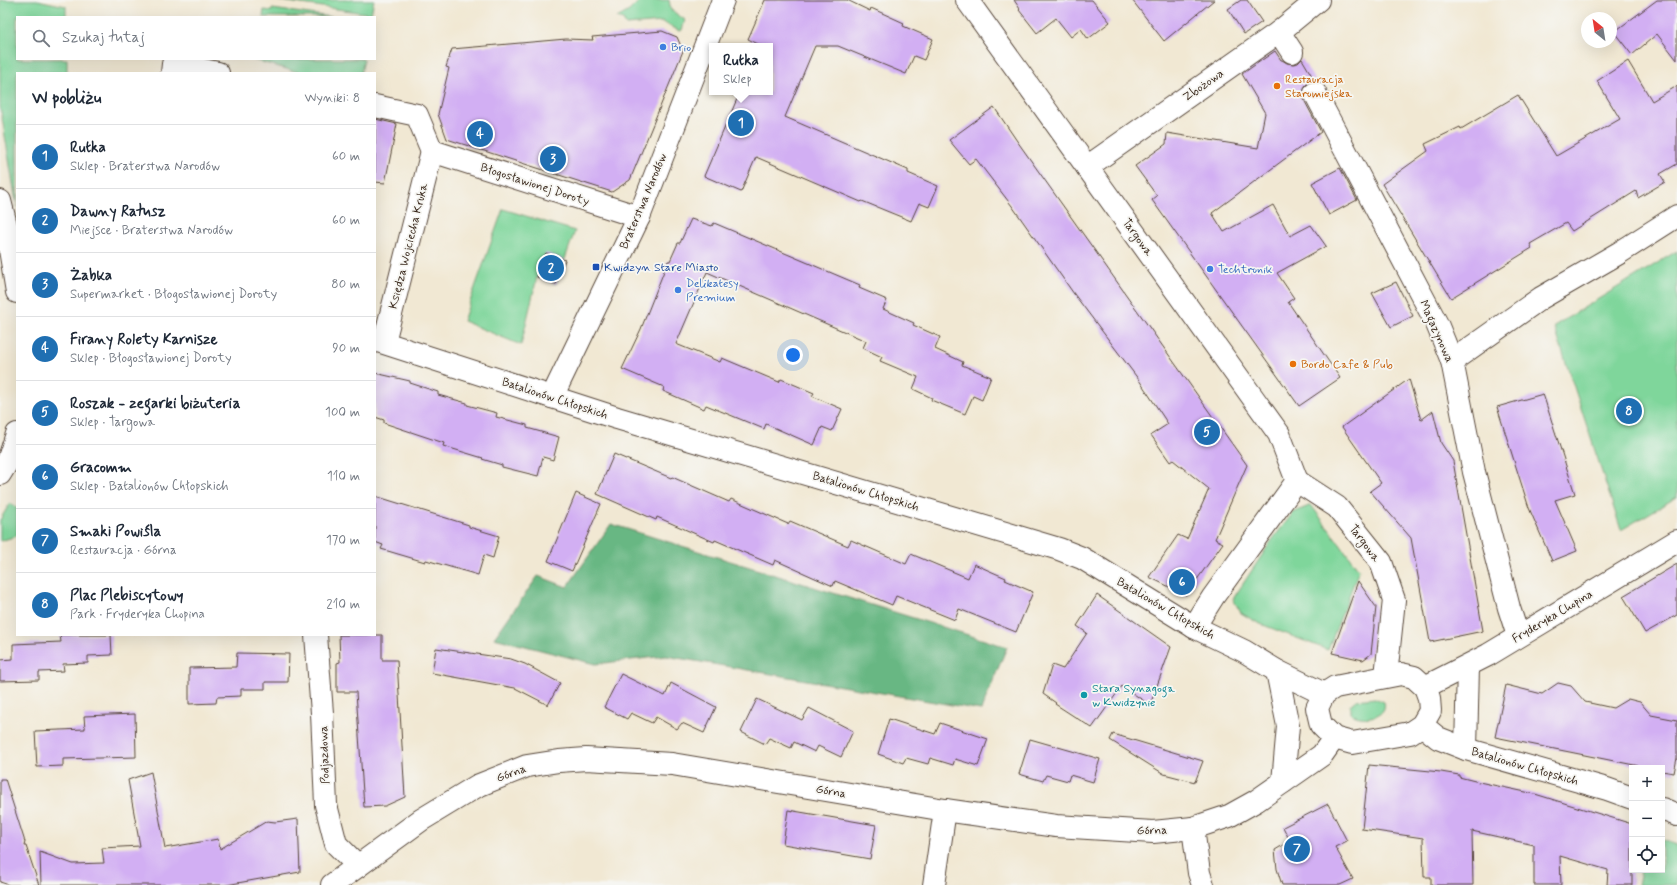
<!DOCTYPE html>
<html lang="pl">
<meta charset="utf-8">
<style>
body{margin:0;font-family:Mynerve,sans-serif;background:#f6f6f7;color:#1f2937}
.controls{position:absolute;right:12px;bottom:12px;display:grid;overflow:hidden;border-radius:0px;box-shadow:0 4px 16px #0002}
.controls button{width:36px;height:36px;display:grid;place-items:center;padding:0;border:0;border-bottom:1px solid #e0e1e3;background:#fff;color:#1f2937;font:20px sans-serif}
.compass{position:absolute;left:1581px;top:12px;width:36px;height:36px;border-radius:50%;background:#fff;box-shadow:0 4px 16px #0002;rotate:330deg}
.you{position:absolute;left:793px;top:355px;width:14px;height:14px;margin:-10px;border:3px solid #fff;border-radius:50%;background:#1a73e8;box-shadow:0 0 0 6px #1a73e833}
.badge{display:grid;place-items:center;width:26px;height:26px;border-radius:50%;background:#1f6fb2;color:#fff;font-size:13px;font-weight:700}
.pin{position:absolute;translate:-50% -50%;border:2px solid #fff;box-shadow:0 1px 4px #0006}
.popup{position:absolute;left:709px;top:43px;width:64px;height:52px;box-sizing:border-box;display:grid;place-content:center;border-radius:0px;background:#fff;filter:drop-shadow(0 1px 3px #0005);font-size:13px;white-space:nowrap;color:#747a83}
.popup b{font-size:15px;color:#1f2937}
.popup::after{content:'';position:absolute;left:50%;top:100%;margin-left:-8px;border:8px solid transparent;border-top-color:#fff}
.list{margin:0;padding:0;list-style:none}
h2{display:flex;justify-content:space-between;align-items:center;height:52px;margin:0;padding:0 16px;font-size:17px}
h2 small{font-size:13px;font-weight:400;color:#747a83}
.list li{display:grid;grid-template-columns:26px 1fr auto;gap:12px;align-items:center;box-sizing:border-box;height:64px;padding:0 16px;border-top:1px solid #e0e1e3}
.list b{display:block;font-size:15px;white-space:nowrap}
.list p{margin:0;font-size:13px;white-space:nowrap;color:#747a83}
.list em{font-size:13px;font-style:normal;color:#747a83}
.icon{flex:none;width:22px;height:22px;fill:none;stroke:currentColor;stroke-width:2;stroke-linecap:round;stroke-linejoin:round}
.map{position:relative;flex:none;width:1677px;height:885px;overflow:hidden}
.search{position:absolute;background:#fff;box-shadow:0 4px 16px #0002;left:16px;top:16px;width:360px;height:44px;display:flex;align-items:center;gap:10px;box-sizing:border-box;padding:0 14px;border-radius:0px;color:#747a83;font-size:15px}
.panel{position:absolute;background:#fff;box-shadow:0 4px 16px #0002;left:16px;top:72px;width:360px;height:564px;border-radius:0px}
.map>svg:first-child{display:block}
</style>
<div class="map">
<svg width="1677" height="885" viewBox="0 0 1677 885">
<rect width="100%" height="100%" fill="#f6f6f2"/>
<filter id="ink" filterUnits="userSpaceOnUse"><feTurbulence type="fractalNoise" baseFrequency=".025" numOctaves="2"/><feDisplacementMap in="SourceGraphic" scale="8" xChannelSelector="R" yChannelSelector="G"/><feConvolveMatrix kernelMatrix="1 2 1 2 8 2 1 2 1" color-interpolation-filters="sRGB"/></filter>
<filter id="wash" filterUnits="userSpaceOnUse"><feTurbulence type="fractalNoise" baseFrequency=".012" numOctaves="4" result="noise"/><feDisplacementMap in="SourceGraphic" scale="16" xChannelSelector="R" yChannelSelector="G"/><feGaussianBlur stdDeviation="0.9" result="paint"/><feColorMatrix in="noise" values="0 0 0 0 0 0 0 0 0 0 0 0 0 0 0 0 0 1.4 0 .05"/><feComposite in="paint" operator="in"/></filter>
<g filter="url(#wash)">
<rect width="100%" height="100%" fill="#f1e8d3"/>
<g fill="#7fd69b" stroke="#5d805c">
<polygon points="0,0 37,0 66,6 66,17 17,17 17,59 67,59 67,73 17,73 17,207 0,106"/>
<polygon points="274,0 374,0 371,14"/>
<polygon points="640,0 669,0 671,10 685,20 682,30 680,31 662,22 626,25 623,20 617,18 629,11"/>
<polygon points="272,9 332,17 263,17 264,10 272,11"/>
<polygon points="254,59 364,59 361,73 301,73 254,60"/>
<polygon points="503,209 575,231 556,284 537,277 521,345 463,321"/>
<polygon points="1677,251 1677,497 1621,530 1554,326"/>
<polygon points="10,503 17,508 17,536 0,541 0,520"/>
<polygon points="1311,505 1359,570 1328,650 1258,623 1241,613 1233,599 1272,540 1293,513"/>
<path d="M 1375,698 L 1384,702 C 1389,718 1358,722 1350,712 L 1350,705 L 1356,700 Z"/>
<polygon points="1662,840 1677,845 1677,885 1638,885 1641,870 1662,870"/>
</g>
<polygon fill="#67b783" stroke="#517050" points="611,524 1007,647 981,710 666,656 595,664 494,638 538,576 567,587"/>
<g id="blocks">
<g fill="#d2aff3">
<polygon points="765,0 847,0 870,11 871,8 904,23 903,26 933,39 924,60 914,56 906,74 838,46 815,46 785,117 908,170 908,173 938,186 929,207 919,203 911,221 862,201 861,202 756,157 741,192 704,176 740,92 770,92 770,46 762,46 748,39"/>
<polygon points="1014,0 1092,0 1110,22 1088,39 1081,29 1071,37 1056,18 1037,33 1019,10 1020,9"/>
<polygon points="1132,0 1214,0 1164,41"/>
<polygon points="1241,0 1247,0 1262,22 1244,34 1228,9"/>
<polygon points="1657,0 1677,0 1677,60 1657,34 1632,55 1614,32"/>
<polygon points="662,31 677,37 683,51 630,180 612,192 447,139 438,114 449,68 446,67 452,49 566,39 593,40 592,37"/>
<polygon points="1275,51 1281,60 1282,60 1287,63 1293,64 1298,63 1302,59 1315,81 1309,82 1305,86 1303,93 1303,98 1321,132 1212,213 1224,232 1273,205 1290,236 1311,225 1326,246 1277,273 1294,298 1288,302 1340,378 1299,406 1152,200 1157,196 1135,166 1166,144 1167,133 1258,148 1265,113 1242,74"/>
<polygon points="1628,61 1652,101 1677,86 1677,164 1660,174 1665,182 1638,198 1636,191 1572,231 1566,223 1530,244 1532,248 1451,298 1382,184 1428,151 1425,144 1460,127 1461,129 1518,95 1556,156 1620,119 1597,81"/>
<polygon points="994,107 1017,141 1247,465 1215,539 1223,543 1186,595 1149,577 1178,535 1187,539 1209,489 1173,460 1170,462 1151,435 1168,424 1139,380 1074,294 1012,206 976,159 969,164 949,140"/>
<polygon points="375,119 397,124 385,183 375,182"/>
<polygon points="1340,168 1357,200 1329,215 1312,183"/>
<polygon points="691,219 712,226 714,223 860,285 859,288 887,300 883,309 914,323 913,325 940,337 935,349 963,362 962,365 991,377 982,400 973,396 965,414 931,400 932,398 913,389 918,377 880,361 882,357 863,348 866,341 707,272 676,344 720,362 722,358 779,382 781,379 814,393 812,396 842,409 832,431 822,427 814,445 766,424 764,429 706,405 704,409 663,391 664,387 622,369 641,329 668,261 670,261 678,243 680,243"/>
<polygon points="546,253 565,260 556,284 537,277"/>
<polygon points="1396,282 1413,316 1391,327 1372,293"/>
<polygon points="375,373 410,381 410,383 438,392 438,395 467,403 467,405 497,413 496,417 527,425 527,428 559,437 553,460 543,457 538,476 502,467 502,465 482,459 483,458 443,446 444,443 384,423 384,420 375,417"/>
<polygon points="1409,379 1421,420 1433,411 1441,443 1453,461 1483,631 1430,642 1411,538 1370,491 1381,483 1342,427"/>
<polygon points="1543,394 1575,494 1555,500 1577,551 1552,561 1529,508 1497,407"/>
<polygon points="614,454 671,478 672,477 729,502 731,499 788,524 790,521 848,546 851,540 906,564 911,554 968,578 974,564 1006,578 1005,580 1033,592 1016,632 959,609 955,620 896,596 892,605 835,581 833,586 775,560 773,565 715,540 714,542 657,517 656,520 597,494"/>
<polygon points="576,493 601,504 572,571 548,561"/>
<polygon points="375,496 469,525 469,527 499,536 493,558 484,555 478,575 426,560 425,562 381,549 383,545 375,542"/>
<polygon points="1677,564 1677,615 1645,633 1623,596"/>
<polygon points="1358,581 1376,607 1371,654 1363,660 1332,653"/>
<polygon points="1097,595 1171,647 1150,705 1122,686 1092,728 1055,704 1056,703 1043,694 1052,665 1063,669 1087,633 1077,626"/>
<polygon points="60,635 111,635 112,655 88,656 88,663 63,664 64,671 39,672 39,680 0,681 0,660 13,659 13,644 61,642"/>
<polygon points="339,635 382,635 382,660 397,660 405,797 385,806 364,807 356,692 337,692 337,663 340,662"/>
<polygon points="436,648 511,659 525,664 560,683 548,705 515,688 432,673"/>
<polygon points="237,653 289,654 288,682 265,682 265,689 241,689 241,696 217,697 216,703 189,704 189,668 236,667"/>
<polygon points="621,674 665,696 671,683 716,707 704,733 682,723 677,729 656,717 652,723 631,713 627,719 604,707"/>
<polygon points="1558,683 1571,686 1585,702 1613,708 1628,699 1640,702 1651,715 1677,720 1677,758 1674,773 1662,771 1662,768 1649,768 1495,737 1506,685 1542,694"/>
<polygon points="757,699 802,720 809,708 853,731 841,757 818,746 815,752 794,742 791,748 769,738 765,744 741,732"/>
<polygon points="135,714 136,757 63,759 63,766 37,767 35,731 85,729 84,716"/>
<polygon points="889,719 935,734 940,723 988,739 978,766 955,759 953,765 930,758 928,764 906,758 903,763 878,754"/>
<polygon points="1113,734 1203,761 1195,782 1164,774 1110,740"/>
<polygon points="1030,739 1100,759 1093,782 1070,775 1068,781 1046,775 1043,781 1019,774"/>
<polygon points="1369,765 1441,772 1459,775 1459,777 1479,782 1535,794 1632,824 1632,885 1607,885 1608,870 1560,856 1561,885 1534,885 1534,845 1472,831 1473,885 1431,885 1431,877 1424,877 1423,838 1362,829"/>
<polygon points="151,772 165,848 218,839 220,849 267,821 275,822 298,819 300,872 226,885 41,885 40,852 73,864 104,863 102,848 140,846 128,780"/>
<polygon points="0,779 5,779 25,842 24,846 26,846 39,885 9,885 0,882"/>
<polygon points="1328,804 1347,841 1335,847 1353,879 1340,885 1282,885 1277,869 1275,850 1290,841 1283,827"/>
<polygon points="788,810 876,825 870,859 783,844"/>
</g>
</g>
</g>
<g filter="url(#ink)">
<use href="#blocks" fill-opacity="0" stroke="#564639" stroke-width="1"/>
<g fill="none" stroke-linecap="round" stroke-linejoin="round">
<g stroke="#564639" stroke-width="24">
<g id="minor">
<polyline points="967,0 1279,434 1297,481 1213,597 1194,627"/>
<polyline points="1279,32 1292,52"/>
<polyline points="172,73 173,64 218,73"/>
<polyline points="1315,93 1437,324 1452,361 1474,472 1509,608 1518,636"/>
<polyline points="375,106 417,115 432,151"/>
<polyline points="432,151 639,217"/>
<polyline points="1087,167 1279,32 1318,0"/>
<polyline points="0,201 6,225 17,292"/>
<polyline points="375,340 552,397"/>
<polyline points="384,342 432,151"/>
<polyline points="1452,361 1541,298 1619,253 1677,216"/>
<polyline points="0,474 8,461 17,434"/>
<polyline points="1297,481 1337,507 1381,562 1394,600 1386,676"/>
<polyline points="316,635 322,713 326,805 336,844 358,866"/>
<polyline points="1425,687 1488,655 1677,541"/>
<polyline points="1193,828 1199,873 1203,885"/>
<polyline points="934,885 945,810"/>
</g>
</g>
<g stroke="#564639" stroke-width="24">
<g id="tertiary">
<polyline points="723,0 639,217 552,397 617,418 1059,549 1082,558 1194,627 1244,651 1277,671 1324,694"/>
<polyline points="1277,671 1288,726 1283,782"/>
<polygon points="1401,674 1414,677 1425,687 1429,698 1430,711 1422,725 1410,733 1352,743 1334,738 1321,725 1317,708 1324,694 1335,687"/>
<polyline points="1422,725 1438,738 1466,749 1607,789 1632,798"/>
<polyline points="1466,749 1468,666"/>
<polyline points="1662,809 1677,815"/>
<polyline points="332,885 421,820 477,786 527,766 559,761 586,759 672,764 945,810 1056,826 1153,832 1193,828 1229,816 1256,801 1322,755 1334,738"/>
</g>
</g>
<use href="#minor" stroke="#fff" stroke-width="22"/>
<use href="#tertiary" stroke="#fff" stroke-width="22"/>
</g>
</g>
<g fill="#3f7fe0" stroke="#f6f6f2" stroke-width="1.5">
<circle cx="663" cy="47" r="4"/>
<circle cx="1210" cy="269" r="4"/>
<circle cx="678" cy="290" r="4"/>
</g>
<g fill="#e8710a" stroke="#f6f6f2" stroke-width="1.5">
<circle cx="1277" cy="86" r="4"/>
<circle cx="1293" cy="364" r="4"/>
</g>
<rect fill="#1a4fb4" stroke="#f6f6f2" stroke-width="1.5" x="592" y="263" width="8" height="8" rx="2"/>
<circle fill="#0f9aa8" stroke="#f6f6f2" stroke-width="1.5" cx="1084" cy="695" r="4"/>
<g text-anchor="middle" stroke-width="3.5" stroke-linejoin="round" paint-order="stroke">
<g font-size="12" fill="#366cbe" stroke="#f6f6f2" text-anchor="start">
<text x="671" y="51">Brio</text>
<text x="1218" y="273">Techtronik</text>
<text x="686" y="287">Delikatesy<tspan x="686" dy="14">Premium</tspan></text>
</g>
<g font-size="12" fill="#c56008" stroke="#f6f6f2" text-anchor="start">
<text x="1285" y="83">Restauracja<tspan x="1285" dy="14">Staromiejska</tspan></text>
<text x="1301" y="368">Bordo Cafe &amp; Pub</text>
</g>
<g font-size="12" fill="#3b2a1e" stroke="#f6f6f2">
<text transform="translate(1203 85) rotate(-35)" y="4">Zbożowa</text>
<text transform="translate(535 184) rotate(18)" y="4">Błogosławionej Doroty</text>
<text transform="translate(643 201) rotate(-67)" y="4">Braterstwa Narodów</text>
<text transform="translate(1138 237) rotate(54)" y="4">Targowa</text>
<text transform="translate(408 246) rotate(-76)" y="4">Księdza Wojciecha Kruka</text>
<text transform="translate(1437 331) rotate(66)" y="4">Magazynowa</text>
<text transform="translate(555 398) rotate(18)" y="4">Batalionów Chłopskich</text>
<text transform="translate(866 491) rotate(17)" y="4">Batalionów Chłopskich</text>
<text transform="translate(1365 543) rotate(53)" y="4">Targowa</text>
<text transform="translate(1166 608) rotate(30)" y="4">Batalionów Chłopskich</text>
<text transform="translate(1552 616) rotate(-31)" y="4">Fryderyka Chopina</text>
<text transform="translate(324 755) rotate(-92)" y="4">Podjazdowa</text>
<text transform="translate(1525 766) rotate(16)" y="4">Batalionów Chłopskich</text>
<text transform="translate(511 773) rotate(-20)" y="4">Górna</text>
<text transform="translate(831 791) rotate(10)" y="4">Górna</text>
<text transform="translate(1152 830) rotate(-1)" y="4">Górna</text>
</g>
<g font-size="12" fill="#164399" stroke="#f6f6f2" text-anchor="start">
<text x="604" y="271">Kwidzyn Stare Miasto</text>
</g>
<g font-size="12" fill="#0d838f" stroke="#f6f6f2" text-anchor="start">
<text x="1092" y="692">Stara Synagoga<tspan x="1092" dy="14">w Kwidzynie</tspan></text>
</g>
</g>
</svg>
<div class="controls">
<button>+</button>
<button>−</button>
<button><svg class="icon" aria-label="locate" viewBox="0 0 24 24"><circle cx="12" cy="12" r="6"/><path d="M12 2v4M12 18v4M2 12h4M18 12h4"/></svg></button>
</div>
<svg class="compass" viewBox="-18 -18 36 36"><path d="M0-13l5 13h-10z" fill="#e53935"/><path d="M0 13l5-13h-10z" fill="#747a83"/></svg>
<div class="you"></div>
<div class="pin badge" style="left:741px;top:123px">1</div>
<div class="popup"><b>Rutka</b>Sklep</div>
<div class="pin badge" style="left:551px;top:268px">2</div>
<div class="pin badge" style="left:553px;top:159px">3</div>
<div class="pin badge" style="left:480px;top:134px">4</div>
<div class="pin badge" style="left:1207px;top:432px">5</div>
<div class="pin badge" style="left:1182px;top:582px">6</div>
<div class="pin badge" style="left:1297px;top:849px">7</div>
<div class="pin badge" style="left:1629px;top:411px">8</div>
<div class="search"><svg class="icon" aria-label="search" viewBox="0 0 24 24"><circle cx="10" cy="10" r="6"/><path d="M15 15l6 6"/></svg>Szukaj tutaj</div>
<section class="panel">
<h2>W pobliżu<small>Wyniki: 8</small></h2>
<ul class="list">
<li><span class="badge">1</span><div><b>Rutka</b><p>Sklep · Braterstwa Narodów</p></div><em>60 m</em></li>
<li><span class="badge">2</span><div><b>Dawny Ratusz</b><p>Miejsce · Braterstwa Narodów</p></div><em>60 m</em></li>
<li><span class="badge">3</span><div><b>Żabka</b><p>Supermarket · Błogosławionej Doroty</p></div><em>80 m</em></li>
<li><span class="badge">4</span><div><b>Firany Rolety Karnisze</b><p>Sklep · Błogosławionej Doroty</p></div><em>90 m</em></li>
<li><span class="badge">5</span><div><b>Roszak - zegarki biżuteria</b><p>Sklep · Targowa</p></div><em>100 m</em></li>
<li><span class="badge">6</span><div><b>Gracomm</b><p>Sklep · Batalionów Chłopskich</p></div><em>110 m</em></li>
<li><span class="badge">7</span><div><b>Smaki Powiśla</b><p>Restauracja · Górna</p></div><em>170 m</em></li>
<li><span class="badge">8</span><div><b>Plac Plebiscytowy</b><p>Park · Fryderyka Chopina</p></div><em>210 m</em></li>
</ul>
</section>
</div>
